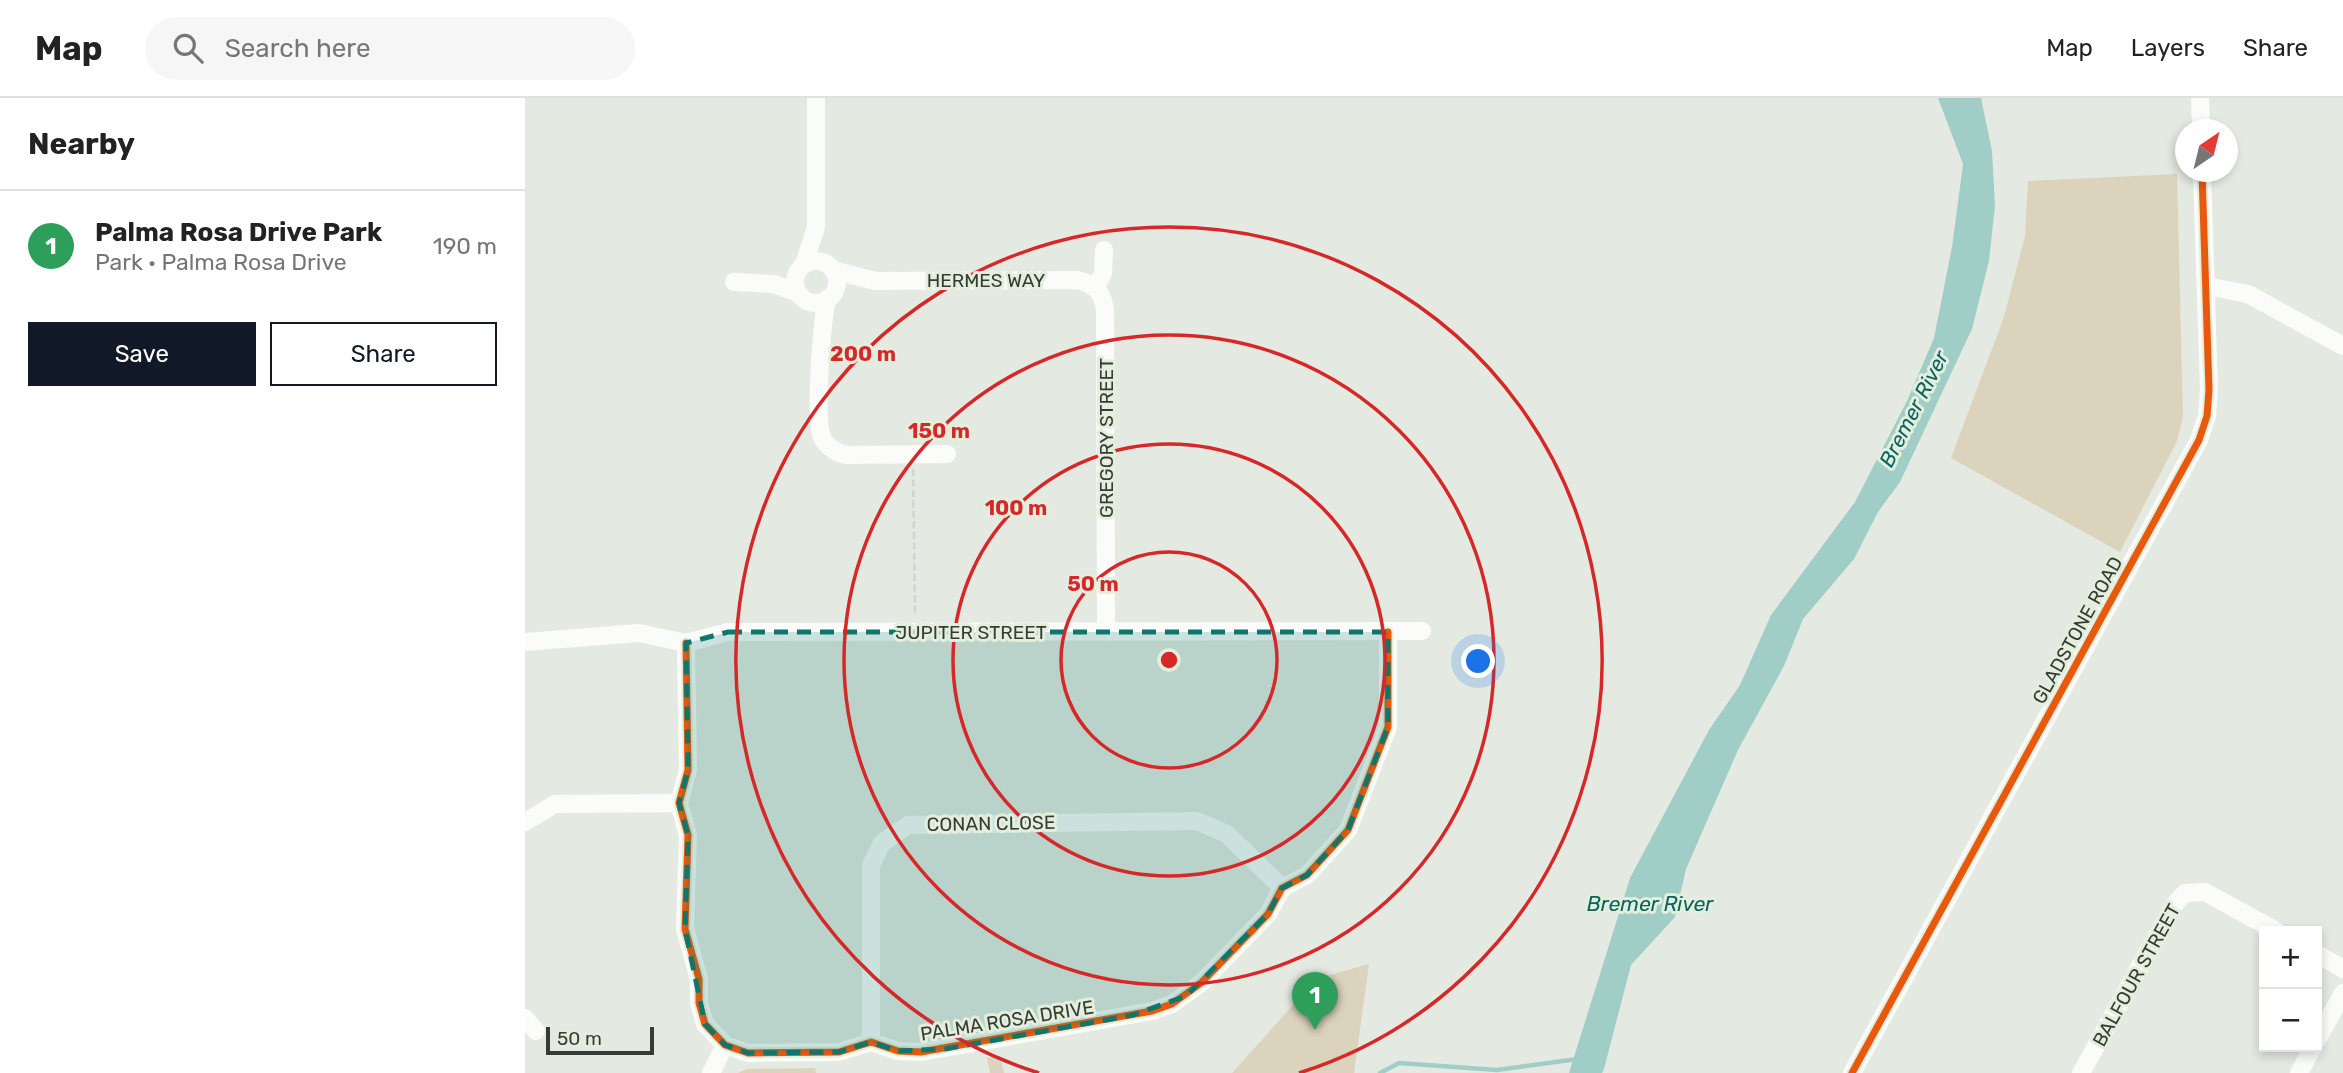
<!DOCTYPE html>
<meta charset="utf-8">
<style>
body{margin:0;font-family:Rubik,sans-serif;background:#f6f6f6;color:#222}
.controls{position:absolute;right:21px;bottom:21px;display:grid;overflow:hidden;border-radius:0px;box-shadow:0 4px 10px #0003}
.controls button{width:63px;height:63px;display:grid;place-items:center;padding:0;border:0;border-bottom:2px solid #e0e0e0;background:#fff;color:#222;font:35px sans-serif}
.compass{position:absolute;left:1650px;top:21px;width:63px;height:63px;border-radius:50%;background:#fff;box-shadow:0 4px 10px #0003;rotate:35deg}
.scale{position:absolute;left:21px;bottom:18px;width:108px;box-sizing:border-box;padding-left:7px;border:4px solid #363b34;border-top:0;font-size:19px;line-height:24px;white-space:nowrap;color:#363b34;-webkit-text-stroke:5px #e3eedd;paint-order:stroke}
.you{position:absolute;left:954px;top:564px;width:24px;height:24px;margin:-18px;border:5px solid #fff;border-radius:50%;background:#1a73e8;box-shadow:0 0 0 10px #1a73e833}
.badge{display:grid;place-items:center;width:46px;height:46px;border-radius:50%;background:#111827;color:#fff;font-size:23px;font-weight:700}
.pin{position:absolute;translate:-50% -58px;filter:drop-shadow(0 2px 4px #0008)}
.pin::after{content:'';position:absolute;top:37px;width:24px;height:21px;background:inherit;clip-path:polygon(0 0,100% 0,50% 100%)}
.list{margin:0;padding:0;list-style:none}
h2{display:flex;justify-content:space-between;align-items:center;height:91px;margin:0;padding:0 28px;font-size:30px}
h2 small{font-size:23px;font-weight:400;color:#767676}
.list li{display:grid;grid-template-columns:46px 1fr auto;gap:21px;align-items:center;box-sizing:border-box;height:112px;padding:0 28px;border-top:2px solid #e0e0e0}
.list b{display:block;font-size:26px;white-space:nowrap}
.list p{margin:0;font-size:23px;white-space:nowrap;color:#767676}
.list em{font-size:23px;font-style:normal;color:#767676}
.actions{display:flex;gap:14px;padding:21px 28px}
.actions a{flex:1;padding:16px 0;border:2px solid #111827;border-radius:0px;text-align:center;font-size:24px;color:#111827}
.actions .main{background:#111827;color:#fff}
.icon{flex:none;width:38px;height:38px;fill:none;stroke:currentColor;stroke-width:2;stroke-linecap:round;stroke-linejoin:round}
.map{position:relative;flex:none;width:1818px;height:975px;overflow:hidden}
header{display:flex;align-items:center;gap:42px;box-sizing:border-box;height:98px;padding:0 35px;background:#fff;border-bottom:2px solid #e0e0e0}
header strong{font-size:33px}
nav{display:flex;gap:38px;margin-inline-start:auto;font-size:24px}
.search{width:490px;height:63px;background:#f6f6f6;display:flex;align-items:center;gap:18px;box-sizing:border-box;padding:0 24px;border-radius:38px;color:#767676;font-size:26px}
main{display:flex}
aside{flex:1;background:#fff}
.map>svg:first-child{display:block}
</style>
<header>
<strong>Map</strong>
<div class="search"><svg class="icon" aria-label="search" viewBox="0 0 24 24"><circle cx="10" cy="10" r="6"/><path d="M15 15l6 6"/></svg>Search here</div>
<nav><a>Map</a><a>Layers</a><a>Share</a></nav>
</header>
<main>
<aside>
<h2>Nearby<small></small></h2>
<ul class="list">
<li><span class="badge" style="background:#2e9e5b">1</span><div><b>Palma Rosa Drive Park</b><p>Park · Palma Rosa Drive</p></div><em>190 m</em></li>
</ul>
<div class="actions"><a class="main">Save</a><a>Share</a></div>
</aside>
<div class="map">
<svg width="1818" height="975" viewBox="0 0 1818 975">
<rect width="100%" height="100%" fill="#e4eae1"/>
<g fill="#dbd3bc">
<polygon points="1652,76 1658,319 1652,343 1595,454 1426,360 1479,219 1500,138 1503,83"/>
<polygon points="844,866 829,975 707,975 785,888 801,878"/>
<polygon points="475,958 479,975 465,975 462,960"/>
<polygon points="290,970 291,975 213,975 222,971"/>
</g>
<polygon fill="#a0cec7" points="1413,0 1456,0 1467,53 1470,108 1464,163 1447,231 1375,384 1353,414 1329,461 1278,521 1259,568 1213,652 1161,771 1150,819 1106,867 1079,971 1077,975 1044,975 1105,780 1184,632 1215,587 1246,517 1330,404 1382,303 1409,240 1427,149 1438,66"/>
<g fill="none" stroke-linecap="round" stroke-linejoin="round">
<polyline stroke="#a0cec7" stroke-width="4.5" points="855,975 874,965 972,972 1053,961"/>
<g stroke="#d2d4d1" stroke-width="2.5" stroke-dasharray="7 3.5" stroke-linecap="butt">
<polyline points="388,371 390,518"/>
<polyline points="469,958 472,975"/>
</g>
<g stroke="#fbfcfa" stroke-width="18">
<polyline points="1675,0 1676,32"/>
<circle cx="291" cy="184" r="21"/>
<polyline points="279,166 291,129 291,0"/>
<path d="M 308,172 L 350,183 L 553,182 C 571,187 579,196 580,214 L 581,534"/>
<polyline points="209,184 249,186 273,195"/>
<polyline points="1681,188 1723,196 1818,248"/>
<polyline points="571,189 578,175 579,152"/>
<path d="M 302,201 C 297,224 289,319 297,339 C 301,349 313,356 323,357 L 422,356"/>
<polyline points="0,544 114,535 161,545 203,534 897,533"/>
<polyline points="161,545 163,672 154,705 163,737 160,831 174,881 174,905 180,926 200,947 223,955 314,954 346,944 373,953 396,954 627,913 647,906 676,885 743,816 757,790 782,777 823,732 863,629 863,534"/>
<polyline points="0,724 30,706 154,705"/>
<polyline points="1792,856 1818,871"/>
<polyline points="0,920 11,933"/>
<polyline points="1792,942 1818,895"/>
<polyline points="346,944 346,767 357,745 383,727 672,723 702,736 757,790"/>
<polyline points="186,975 200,947"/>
<polyline points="1327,975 1674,342 1682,318 1684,292 1677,74"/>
<polyline points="1556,975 1649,807 1660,795 1680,794 1751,833"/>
<polyline points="1774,975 1788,949"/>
</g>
<g stroke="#e3eedd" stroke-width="11">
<g id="cycleway">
<polyline points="161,545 163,672 154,705 163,737 160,831 174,881 174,905 180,926 200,947 223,955 314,954 346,944 373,953 396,954 627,913 647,906 676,885 743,816 757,790 782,777 823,732 863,629 863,534"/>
<polyline points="1327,975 1674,342 1682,318 1684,292 1677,74"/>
</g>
</g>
<use href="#cycleway" stroke="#e8590c" stroke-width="7"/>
</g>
<path fill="#0f766e" fill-opacity="0.2" stroke="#0f766e" stroke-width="5" stroke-dasharray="14 9" stroke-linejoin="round" d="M 203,534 L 863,534 L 863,629 L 823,732 L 782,777 L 757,790 L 743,816 L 661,898 L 608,917 L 420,951 L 373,953 L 346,944 L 314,954 L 223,955 L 200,947 L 180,926 L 160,831 L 163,737 L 154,705 L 163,672 L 161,545 Z"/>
<g fill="none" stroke="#d62828" stroke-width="3.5">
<circle cx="644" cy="562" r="108"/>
<circle cx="644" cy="562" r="216"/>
<circle cx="644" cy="562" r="325"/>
<path d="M514 975A433 433 0 1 1 774 975"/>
</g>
<g text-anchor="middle" stroke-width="6" stroke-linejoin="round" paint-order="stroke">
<g font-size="19" fill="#363b34" stroke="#e3eedd">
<text x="461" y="189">HERMES WAY</text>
<text transform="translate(581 340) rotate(-90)" y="7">GREGORY STREET</text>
<text transform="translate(1552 532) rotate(-61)" y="7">GLADSTONE ROAD</text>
<text x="446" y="541">JUPITER STREET</text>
<text transform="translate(466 725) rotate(-1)" y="7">CONAN CLOSE</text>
<text transform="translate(1611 877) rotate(-61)" y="7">BALFOUR STREET</text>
<text transform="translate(482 922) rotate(-9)" y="7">PALMA ROSA DRIVE</text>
</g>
<g font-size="21" font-style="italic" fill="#09635e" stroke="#e3eedd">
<text transform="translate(1389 311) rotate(-63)" y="7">Bremer River</text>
<text x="1125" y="813">Bremer River</text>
</g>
</g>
<circle cx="644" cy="562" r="10" fill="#d62828" stroke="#e3eedd" stroke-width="3.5"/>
<g font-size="21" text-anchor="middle" font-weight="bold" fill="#d62828" stroke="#e3eedd" stroke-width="6" stroke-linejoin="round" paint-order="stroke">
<text x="338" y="263">200 m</text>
<text x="414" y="340">150 m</text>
<text x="491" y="417">100 m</text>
<text x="568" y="493">50 m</text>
</g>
</svg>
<div class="controls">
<button>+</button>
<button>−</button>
</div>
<svg class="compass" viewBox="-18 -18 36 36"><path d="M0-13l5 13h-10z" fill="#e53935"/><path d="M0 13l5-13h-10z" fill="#767676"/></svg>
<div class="scale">50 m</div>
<div class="you"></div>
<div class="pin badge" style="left:790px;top:932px;background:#2e9e5b">1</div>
</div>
</main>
